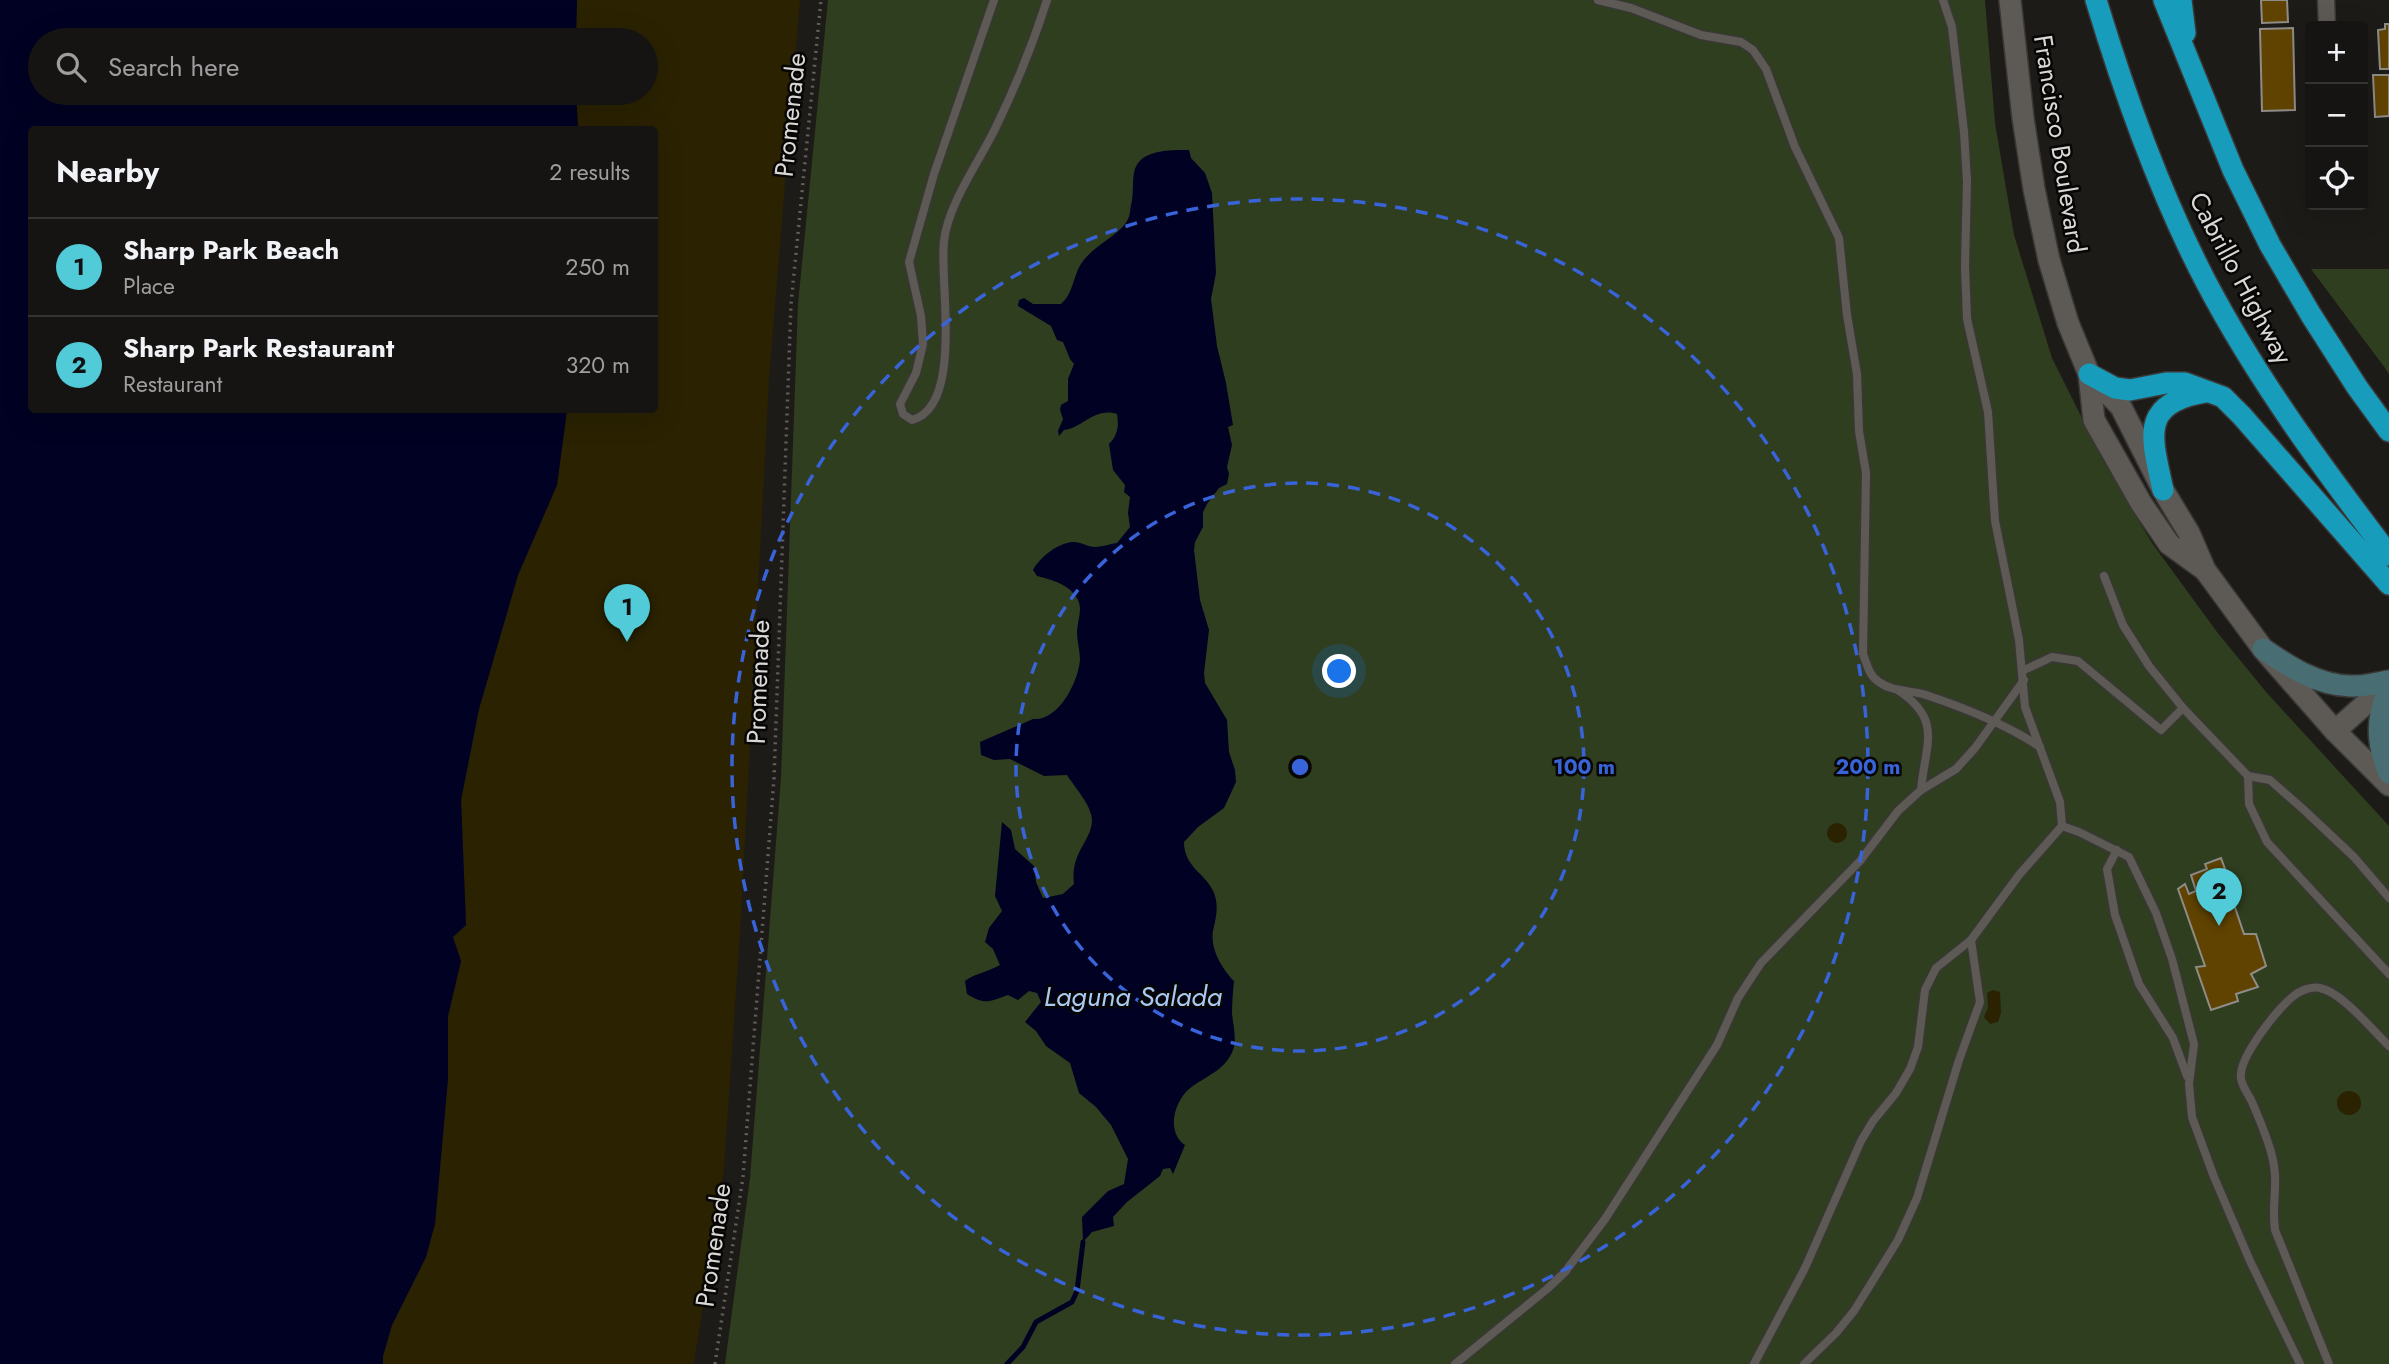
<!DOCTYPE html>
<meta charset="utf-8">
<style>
body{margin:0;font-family:Jost,sans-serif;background:#1f1d1b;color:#f1f3f6}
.controls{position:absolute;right:21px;top:21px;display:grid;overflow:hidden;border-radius:7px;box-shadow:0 7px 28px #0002}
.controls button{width:63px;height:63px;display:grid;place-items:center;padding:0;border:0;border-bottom:2px solid #353332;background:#161412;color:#f1f3f6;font:35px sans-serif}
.you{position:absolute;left:1340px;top:672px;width:24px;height:24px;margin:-18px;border:5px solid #fff;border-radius:50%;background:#1a73e8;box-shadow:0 0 0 10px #1a73e833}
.badge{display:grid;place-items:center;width:46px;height:46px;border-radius:50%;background:#52cbd8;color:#111;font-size:23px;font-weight:700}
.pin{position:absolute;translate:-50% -58px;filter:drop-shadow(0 2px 4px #0008)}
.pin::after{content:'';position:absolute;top:37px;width:24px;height:21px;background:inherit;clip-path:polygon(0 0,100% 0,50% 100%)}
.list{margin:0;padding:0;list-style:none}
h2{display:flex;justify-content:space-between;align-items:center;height:91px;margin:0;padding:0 28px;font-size:30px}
h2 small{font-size:23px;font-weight:400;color:#9e9e9f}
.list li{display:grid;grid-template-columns:46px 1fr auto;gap:21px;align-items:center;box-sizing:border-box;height:98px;padding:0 28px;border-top:2px solid #353332}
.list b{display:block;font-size:26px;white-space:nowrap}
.list p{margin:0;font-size:23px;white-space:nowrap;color:#9e9e9f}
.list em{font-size:23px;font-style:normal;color:#9e9e9f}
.icon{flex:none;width:38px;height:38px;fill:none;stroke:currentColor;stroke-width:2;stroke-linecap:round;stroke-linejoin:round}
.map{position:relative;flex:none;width:2389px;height:1364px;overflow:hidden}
.search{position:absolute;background:#161412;box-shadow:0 7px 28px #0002;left:28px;top:28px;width:630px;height:77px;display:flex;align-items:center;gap:18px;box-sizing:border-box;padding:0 24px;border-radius:38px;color:#9e9e9f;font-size:26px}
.panel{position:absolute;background:#161412;box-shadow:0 7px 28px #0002;left:28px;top:126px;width:630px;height:287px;border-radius:7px}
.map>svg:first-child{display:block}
</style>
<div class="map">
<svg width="2389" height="1364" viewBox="0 0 2389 1364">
<rect width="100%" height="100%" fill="#1d1b18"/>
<g fill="#2f3e1f">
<polygon points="828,0 1985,0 1995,123 2014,235 2052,358 2103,460 2152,543 2217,632 2267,693 2389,826 2389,1364 725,1364 750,1178 781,778 798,304"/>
<polygon points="2311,269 2389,269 2389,374 2385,368"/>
</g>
<g fill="#2a2201">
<polygon points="577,0 800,0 769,379 741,917 724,1169 694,1364 383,1364 383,1356 392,1325 426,1257 448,1079 448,1016 461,961 452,937 466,925 461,800 479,709 518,575 557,485 567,410 654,410 654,130 578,129 576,93 646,93 646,40 576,40"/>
<circle cx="1837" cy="833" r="10"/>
<polygon points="1993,990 2000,992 2001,1013 1998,1022 1990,1024 1984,1017 1988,1008 1987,993"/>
<circle cx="2349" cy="1103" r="12"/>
</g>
<g fill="#000123">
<polygon points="0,0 577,0 576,40 40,40 40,93 576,93 578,129 32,130 32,410 567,410 557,485 518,575 479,709 461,800 466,925 453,937 461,961 448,1016 448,1079 435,1224 426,1257 392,1325 383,1356 383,1364 0,1364"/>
<path d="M 1189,150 L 1191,158 L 1205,173 L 1212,193 L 1216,273 L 1211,299 L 1217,346 L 1226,383 L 1233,425 L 1228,427 L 1232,445 L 1227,467 L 1229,474 L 1227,484 L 1219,488 L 1207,504 L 1203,512 L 1203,527 L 1195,542 L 1194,550 L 1200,600 L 1209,630 L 1204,673 L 1205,683 L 1227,720 L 1229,752 L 1235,770 L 1236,782 L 1224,808 L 1198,827 L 1184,842 C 1184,868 1207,874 1214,893 C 1219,906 1216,918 1213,931 C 1210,949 1222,969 1234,981 C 1233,991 1232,1002 1232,1013 C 1233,1025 1237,1039 1233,1050 C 1225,1071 1205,1076 1189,1089 C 1174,1102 1166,1132 1185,1145 L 1173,1174 L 1170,1168 L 1163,1169 L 1160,1176 L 1127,1202 L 1113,1217 L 1114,1226 L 1092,1232 L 1083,1242 L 1082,1217 L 1108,1191 L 1124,1184 L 1128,1159 L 1111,1125 L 1096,1107 L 1079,1093 L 1070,1063 L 1046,1046 L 1036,1031 L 1025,1022 L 1041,1002 L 1037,993 L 1029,991 L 1018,1000 L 1008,995 C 989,1002 984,1005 967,994 L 965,981 C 976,973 988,972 1000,965 L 993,949 L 985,942 L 989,928 L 1002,911 L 995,896 L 1002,822 L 1011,830 L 1015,849 L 1034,866 L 1036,882 L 1043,898 L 1063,894 L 1074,884 C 1070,852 1092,841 1092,820 C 1091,804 1075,788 1067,775 L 1044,776 L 1010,759 L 994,760 L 981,755 L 980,742 L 1033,719 C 1059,721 1078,682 1080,660 C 1080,651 1077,641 1077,632 C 1077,621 1083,611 1078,600 C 1070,584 1052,580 1037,576 L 1033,570 C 1040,557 1058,543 1073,542 C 1081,542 1088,547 1095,547 C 1101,547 1110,544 1117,543 L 1130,527 L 1128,513 L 1130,497 L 1124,492 L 1125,485 L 1113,470 L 1109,444 C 1118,435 1119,426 1117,414 C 1094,407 1083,428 1064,430 L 1059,436 L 1058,431 L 1063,419 L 1060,410 L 1061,405 L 1068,401 L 1068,379 L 1074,364 L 1070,359 L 1063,342 L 1057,340 L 1051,326 L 1018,306 L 1019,300 L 1024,298 L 1033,304 L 1061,304 C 1074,293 1073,274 1083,261 C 1094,246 1120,234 1127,221 C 1130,217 1130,210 1131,205 C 1134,194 1132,184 1134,173 C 1138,149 1170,150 1189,150 Z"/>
</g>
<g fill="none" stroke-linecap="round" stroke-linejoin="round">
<polyline stroke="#000123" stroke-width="5" points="1007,1364 1023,1347 1036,1322 1072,1302 1077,1291 1083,1242"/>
</g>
<g fill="#604300" stroke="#8f8c88" stroke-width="2">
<polygon points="2261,0 2287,0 2288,22 2262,23"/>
<polygon points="2385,24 2389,24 2389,69 2380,69 2378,30 2385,29"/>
<polygon points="2293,28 2295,110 2262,111 2260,29"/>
<polygon points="2373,75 2389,75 2389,116 2375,117"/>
<polygon points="2221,858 2225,869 2207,875 2211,886 2226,881 2244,934 2256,934 2266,966 2251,974 2258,987 2236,994 2238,1001 2211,1010 2196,967 2205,966 2178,889 2185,884 2189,894 2196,891 2191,875 2207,869 2205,864"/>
</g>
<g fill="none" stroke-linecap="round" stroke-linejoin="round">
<g stroke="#3a3836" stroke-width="11">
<g id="service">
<path d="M 994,0 L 934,174 L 909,262 L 921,316 L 923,344 L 916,373 L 900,404 L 903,414 L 912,420 C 964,406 939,282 944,241 C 948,204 979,162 995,129 C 1015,88 1033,44 1047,0"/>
<path d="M 1598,0 L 1631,8 L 1701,35 L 1741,42 L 1753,50 L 1766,69 L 1795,147 L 1839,238 L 1847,315 L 1857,374 L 1859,431 L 1866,473 L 1863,654 C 1867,664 1869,676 1879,682 C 1892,692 1911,690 1926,695 C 1965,708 2006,724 2040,747"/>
<polyline points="1943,0 1952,27 1964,132 1967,181 1965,266 1967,319 1988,412 1995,521 2019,640 2025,707 2060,802 2062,826"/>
<polyline points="2104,576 2123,625 2149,666 2183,708 2248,776 2270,780 2303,809 2354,857 2389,898"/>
<polyline points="2022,671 2052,657 2078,661 2161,730 2183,708"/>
<path d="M 1899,691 C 1943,720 1925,745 1921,790"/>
<polyline points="2248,776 2249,804 2267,842 2389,974"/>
<polyline points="2117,850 2107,869 2115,915 2139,984 2173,1038 2187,1076"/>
<polyline points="1455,1364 1547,1289 1565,1272 1605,1219 1717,1045 1738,998 1761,963 1860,861 1898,811 1921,790 1956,769 1975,748 2024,680"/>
<polyline points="1754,1364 1805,1268 1861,1141 1873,1121 1896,1093 1910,1069 1918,1047 1925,990 1936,968 1971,940"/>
<polyline points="1804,1364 1836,1333 1854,1311 1898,1240 1917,1198 1959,1060 1980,1002 1971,940 2019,875 2062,826 2079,832 2129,857 2156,913 2172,959 2194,1044 2189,1084 2192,1117 2214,1177 2250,1261 2300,1364"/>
<path d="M 2329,1364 L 2275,1230 C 2271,1202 2280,1181 2271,1152 C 2266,1135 2259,1118 2252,1102 C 2249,1095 2241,1085 2241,1078 C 2238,1058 2279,1006 2295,995 C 2301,990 2313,986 2320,988 C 2342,992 2373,1031 2389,1046"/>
</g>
</g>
<g stroke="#3a3836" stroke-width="19">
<polyline id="minor" points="2326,0 2327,26"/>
</g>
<g stroke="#3a3836" stroke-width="24">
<g id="tertiary">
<polyline points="2010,0 2023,118 2034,189 2049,260 2068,323 2089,374 2094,420 2141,503 2169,544 2205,570"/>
<polyline points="2093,378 2121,407 2163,490 2189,533 2205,570 2263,649 2335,731 2389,785"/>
<polyline points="2335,731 2389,683"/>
</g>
</g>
<g stroke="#3a3836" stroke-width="24">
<g id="secondary">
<path d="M 2263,649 C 2290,667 2317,685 2350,686 C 2363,687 2376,683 2389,681"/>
<path d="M 2389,688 C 2376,720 2376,741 2389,773"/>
</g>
</g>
<g stroke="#3a3836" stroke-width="24">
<g id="motorway">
<path d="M 2096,0 C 2125,96 2159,192 2206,282 C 2257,379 2322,467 2389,555"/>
<polyline points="2164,0 2233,170 2270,245 2311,315 2357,387 2389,431"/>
<polyline points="2181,0 2185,33"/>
<polyline points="2089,374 2115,388 2130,390 2166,383 2185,383 2223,397 2242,416 2389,584"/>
<path d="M 2163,490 C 2152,438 2138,403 2206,392"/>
</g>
</g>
<polyline stroke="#615f5c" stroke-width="3.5" stroke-dasharray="2 5" stroke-linecap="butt" points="715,1364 743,1177 774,778 791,304 821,0"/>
<use href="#service" stroke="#5d5a56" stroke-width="8"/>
<use href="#minor" stroke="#5d5a56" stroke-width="16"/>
<use href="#tertiary" stroke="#5d5a56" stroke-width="21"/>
<use href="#secondary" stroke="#486e74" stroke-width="21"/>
<use href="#motorway" stroke="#179cbb" stroke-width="21"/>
</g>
<g fill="none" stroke="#3963d8" stroke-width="3.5" stroke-dasharray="12 9">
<circle cx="1300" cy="767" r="284"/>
<circle cx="1300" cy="767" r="568"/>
</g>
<g text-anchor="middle" stroke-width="5" stroke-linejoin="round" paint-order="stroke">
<g font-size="26" fill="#dad8d6" stroke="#070605">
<text transform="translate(790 115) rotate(-84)" y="9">Promenade</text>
<text transform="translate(2060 144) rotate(81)" y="9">Francisco Boulevard</text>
<text transform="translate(2241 278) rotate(62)" y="9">Cabrillo Highway</text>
<text transform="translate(758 682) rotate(-88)" y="9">Promenade</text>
<text transform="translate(713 1245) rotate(-82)" y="9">Promenade</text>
</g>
<g font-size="28" font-style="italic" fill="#a8c9f2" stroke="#070605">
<text x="1133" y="1006">Laguna Salada</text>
</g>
</g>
<circle cx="1300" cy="767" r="10" fill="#3963d8" stroke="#070605" stroke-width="3.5"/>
<g font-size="21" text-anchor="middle" font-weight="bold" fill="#3963d8" stroke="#070605" stroke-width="5" stroke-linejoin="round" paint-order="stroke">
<text x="1584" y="774">100 m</text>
<text x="1868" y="774">200 m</text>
</g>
</svg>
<div class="controls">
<button>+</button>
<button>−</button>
<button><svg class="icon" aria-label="locate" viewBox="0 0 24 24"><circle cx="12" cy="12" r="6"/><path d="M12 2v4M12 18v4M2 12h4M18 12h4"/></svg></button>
</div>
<div class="you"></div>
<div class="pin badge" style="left:627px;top:642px">1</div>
<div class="pin badge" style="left:2219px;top:926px">2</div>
<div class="search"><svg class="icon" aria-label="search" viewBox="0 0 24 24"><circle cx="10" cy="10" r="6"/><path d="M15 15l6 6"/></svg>Search here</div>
<section class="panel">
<h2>Nearby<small>2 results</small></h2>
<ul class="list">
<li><span class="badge">1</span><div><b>Sharp Park Beach</b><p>Place</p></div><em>250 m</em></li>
<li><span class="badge">2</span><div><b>Sharp Park Restaurant</b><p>Restaurant</p></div><em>320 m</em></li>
</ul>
</section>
</div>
